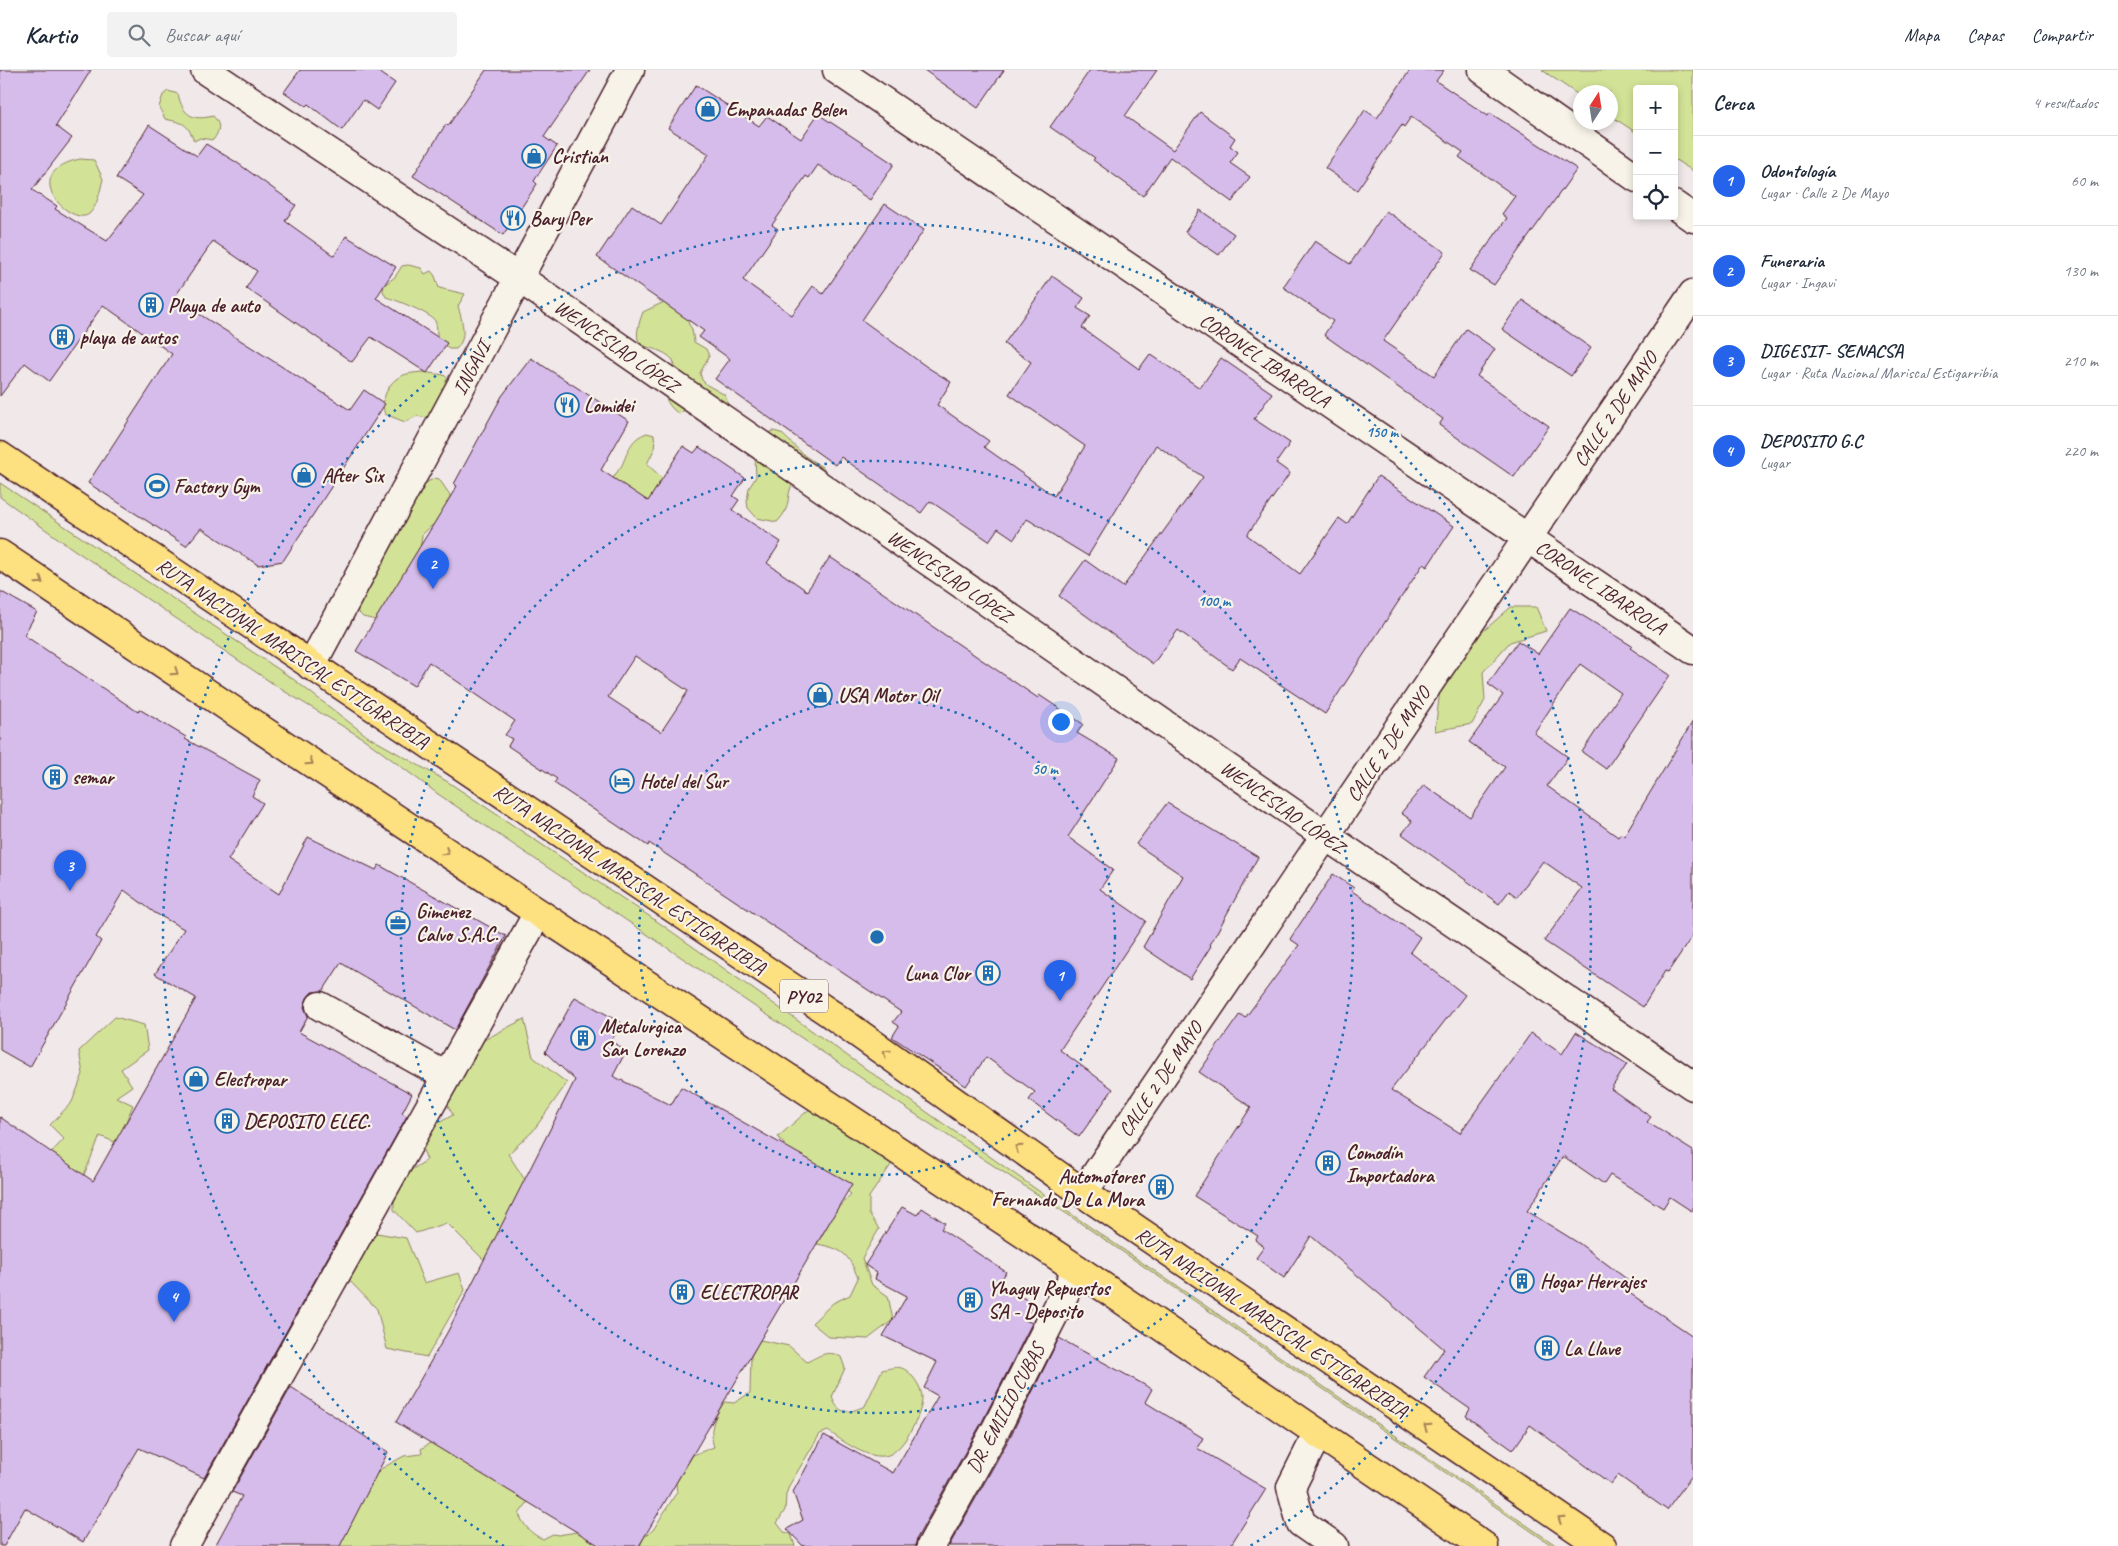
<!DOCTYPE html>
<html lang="es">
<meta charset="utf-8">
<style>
body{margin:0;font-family:Caveat,sans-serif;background:#f2f2f3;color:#1f2937}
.controls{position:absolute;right:15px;top:15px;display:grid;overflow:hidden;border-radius:5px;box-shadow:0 2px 8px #0003}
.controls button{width:45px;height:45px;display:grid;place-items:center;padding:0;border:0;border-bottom:1px solid #e0e1e3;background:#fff;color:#1f2937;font:25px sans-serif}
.compass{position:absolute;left:1573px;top:15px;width:45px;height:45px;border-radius:50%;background:#fff;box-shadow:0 2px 8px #0003;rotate:12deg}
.you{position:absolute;left:1060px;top:651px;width:18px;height:18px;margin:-12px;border:4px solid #fff;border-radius:50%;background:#1a73e8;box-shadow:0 0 0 8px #1a73e833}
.badge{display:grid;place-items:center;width:32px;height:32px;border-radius:50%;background:#2563eb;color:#fff;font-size:16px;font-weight:700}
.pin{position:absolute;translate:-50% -41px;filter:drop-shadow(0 1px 2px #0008)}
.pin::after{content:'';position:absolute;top:26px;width:18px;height:15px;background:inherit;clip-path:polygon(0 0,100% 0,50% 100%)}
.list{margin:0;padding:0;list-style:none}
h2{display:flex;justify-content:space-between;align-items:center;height:65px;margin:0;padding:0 20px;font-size:21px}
h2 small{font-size:16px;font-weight:400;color:#747a83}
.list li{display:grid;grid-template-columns:32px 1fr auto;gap:15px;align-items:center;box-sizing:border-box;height:90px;padding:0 20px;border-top:1px solid #e0e1e3}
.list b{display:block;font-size:19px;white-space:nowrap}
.list p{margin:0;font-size:16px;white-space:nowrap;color:#747a83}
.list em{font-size:16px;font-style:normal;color:#747a83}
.icon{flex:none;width:28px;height:28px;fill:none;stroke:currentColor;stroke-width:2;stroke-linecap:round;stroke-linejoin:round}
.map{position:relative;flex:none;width:1693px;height:1476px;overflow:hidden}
header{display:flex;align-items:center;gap:30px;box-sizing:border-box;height:70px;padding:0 25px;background:#fff;border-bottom:1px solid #e0e1e3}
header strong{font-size:24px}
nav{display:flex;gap:28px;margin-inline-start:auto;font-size:18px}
.search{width:350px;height:45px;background:#f2f2f3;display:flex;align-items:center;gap:12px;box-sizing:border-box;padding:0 18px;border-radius:5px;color:#747a83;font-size:19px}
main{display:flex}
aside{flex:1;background:#fff}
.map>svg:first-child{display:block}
</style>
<header>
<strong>Kartio</strong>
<div class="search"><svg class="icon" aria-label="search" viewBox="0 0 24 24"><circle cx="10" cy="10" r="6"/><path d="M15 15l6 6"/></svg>Buscar aquí</div>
<nav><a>Mapa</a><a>Capas</a><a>Compartir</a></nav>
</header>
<main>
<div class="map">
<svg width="1693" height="1476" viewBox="0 0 1693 1476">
<rect width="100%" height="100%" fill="#f0e8e9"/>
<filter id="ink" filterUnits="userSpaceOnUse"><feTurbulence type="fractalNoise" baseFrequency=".02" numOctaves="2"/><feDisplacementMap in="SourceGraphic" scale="10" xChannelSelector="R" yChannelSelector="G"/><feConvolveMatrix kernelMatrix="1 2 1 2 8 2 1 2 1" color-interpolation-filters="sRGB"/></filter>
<g filter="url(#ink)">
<g fill="#d2e397" stroke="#8e8161">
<polygon points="1542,0 1693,0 1693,101 1674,89 1674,19 1637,19 1637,63 1611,46 1610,22 1580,22 1580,26"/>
<path d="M 168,21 L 178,24 C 183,46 193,51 213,46 C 221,54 220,61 213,70 L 200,68 L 194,71 C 187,52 183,53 165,49 L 159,37 L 163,25 Z"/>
<path d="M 80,89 L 94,90 L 103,109 C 100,120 98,136 89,144 C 73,158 15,103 80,89 Z"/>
<path d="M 408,195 L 421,198 L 425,204 L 431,201 L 435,206 L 439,218 L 465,224 L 458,236 C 462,251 468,268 456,279 L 449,279 L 438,270 C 436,264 438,257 435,251 C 432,244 394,229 386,227 L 383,221 L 384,215 L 395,207 L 402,196 Z"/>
<path d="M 662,233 L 669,233 L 692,247 L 688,253 L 692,259 L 694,272 L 706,279 L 709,286 L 700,303 L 702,310 L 707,315 L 725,325 L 729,339 L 685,339 L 680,344 C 669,339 665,327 662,317 L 669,299 L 675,296 L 673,290 C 654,269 625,289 643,242 Z"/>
<path d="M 422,302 L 444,305 L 451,312 L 431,349 L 417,346 L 405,352 L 385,344 C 380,333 387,314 398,308 C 405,303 414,303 422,302 Z"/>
<path d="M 773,361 L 781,363 L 805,386 L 822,397 L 827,403 L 831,417 L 795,411 C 784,423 794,435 777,452 L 757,448 L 748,438 L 747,431 L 749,418 L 756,407 L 755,387 L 767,363 Z"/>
<path d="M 647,363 L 654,365 C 656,380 653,381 647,394 L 663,409 L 649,432 L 613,409 C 615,404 619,400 622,395 C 629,380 630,369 647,363 Z"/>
<polygon points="436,408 439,409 450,425 450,439 443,451 431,456 422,465 413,533 376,550 363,547 354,538 411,419"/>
<polygon points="0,413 293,609 367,666 448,712 658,852 1074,1146 1557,1476 1553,1476 1073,1148 903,1036 438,724 364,669 284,621 73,479 0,427"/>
<polygon points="1511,537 1536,537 1546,561 1510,572 1483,602 1485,630 1472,654 1435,661 1440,620 1480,564"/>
<polygon points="115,947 144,955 148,980 121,999 132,1016 116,1027 133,1035 117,1073 100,1066 79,1117 47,1087 64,1069 50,1055 72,1032 83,1004 79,981"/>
<polygon points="524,949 533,987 567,1013 533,1061 508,1084 525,1110 502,1208 447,1153 416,1163 394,1140 394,1111 427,1090 417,1065 453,1045 439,1020 461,982"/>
<path d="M 814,1035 L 897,1086 L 869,1127 L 869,1144 L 879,1159 L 862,1188 L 872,1215 L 888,1226 L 893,1250 L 868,1269 L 829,1267 L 812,1253 L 833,1233 L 850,1225 L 858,1208 C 848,1184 844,1179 817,1174 L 837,1139 L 851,1124 L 838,1114 L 783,1085 L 784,1074 L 778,1067 Z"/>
<polygon points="359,1160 406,1168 424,1213 459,1203 465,1220 427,1287 387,1279 377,1239 340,1201"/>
<path d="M 760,1270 L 789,1276 L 807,1292 C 819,1286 828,1279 841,1287 L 845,1298 L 832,1327 C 839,1346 849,1343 865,1336 L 882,1300 C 897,1297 902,1294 913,1307 C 918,1314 921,1318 922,1327 C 923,1343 902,1385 884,1386 C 865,1388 843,1371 828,1361 L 820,1364 L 790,1414 L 786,1424 L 785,1440 L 777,1453 L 784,1462 L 791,1464 L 795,1476 L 640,1476 L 644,1467 L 653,1460 L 677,1422 L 676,1413 L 693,1385 L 714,1377 C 708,1359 715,1347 724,1332 L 734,1333 L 750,1323 L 751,1286 Z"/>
<path d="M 443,1371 L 530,1429 L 519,1444 C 523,1455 532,1465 543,1469 L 553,1464 L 558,1465 L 597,1459 L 611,1476 L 326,1476 L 379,1400 L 404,1386 L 422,1384 L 421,1379 L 430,1373 Z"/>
</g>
<g fill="#d5bceb" stroke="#4a1f2b" fill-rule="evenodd">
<polygon points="0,0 91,0 56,56 72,68 32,120 57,136 55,139 107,171 143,125 116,108 149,55 197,86 206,74 236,92 296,135 285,151 334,186 346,166 396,197 376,228 447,273 427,303 371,267 352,292 246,218 257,201 213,171 174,228 350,340 364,320 385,334 283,491 258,495 201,458 186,476 88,413 172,284 103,235 49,311 25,293 0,326"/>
<polygon points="300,0 376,0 395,13 377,40 363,30 342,60 308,34 306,36 284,22"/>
<polygon points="486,0 590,0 544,67 557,76 534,111 537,114 503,165 413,106 446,54 448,56"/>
<polygon points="924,0 1004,0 978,38"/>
<polygon points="1090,0 1157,0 1125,46 1173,80 1200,42 1235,68 1230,76 1238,82 1230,93 1250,107 1232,132 1170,87 1143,126 1093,90 1095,88 1050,57"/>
<polygon points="1410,0 1444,0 1436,11 1488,46 1490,43 1577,99 1494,215 1470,200 1507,148 1502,144 1515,126 1459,87 1463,82 1411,47 1404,57 1402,55 1357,120 1325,98 1365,40 1377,48"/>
<polygon points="696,15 759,56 767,46 801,69 818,44 894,94 870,130 818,95 809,108 806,106 772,155 778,159 743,210 792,245 813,216 823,224 885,134 924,160 862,250 927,297 951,312 937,335 989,371 984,377 1054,426 1085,376 1009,324 1031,292 1004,274 1052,206 1084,228 1077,238 1090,246 1082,258 1139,299 1150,284 1200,318 1221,288 1272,323 1254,349 1290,373 1276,393 1290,403 1247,465 1300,504 1339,448 1347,454 1378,406 1454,456 1427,497 1423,494 1325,644 1240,588 1232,599 1178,560 1153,594 1059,526 1085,490 1123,517 1203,407 1156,375 1088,486 1027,449 1014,469 998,458 989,471 930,431 921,443 841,387 835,395 715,309 730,289 699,267 704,261 597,187 632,135 661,155 709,84 668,58"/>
<polygon points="1200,140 1234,164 1219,185 1185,162"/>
<polygon points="1386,141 1445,182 1383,271 1434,306 1466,259 1495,279 1477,306 1549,356 1514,407 1439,355 1443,349 1324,265 1333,251 1283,217 1315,171 1350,194"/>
<polygon points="1522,230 1591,278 1571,306 1502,259"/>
<path d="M 531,288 L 629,351 L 601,400 L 648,431 L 683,376 L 694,383 L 699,377 L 745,408 L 733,426 L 739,430 L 732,440 L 781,472 L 767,493 L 807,521 L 830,487 L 1038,628 L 1039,625 L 1083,654 L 1077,663 L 1119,688 L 1068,767 L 1113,800 L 1100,819 L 1146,851 L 1060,980 L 1113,1019 L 1079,1067 L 1029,1030 L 1035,1022 L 986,987 L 966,1016 L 892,967 L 899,956 L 893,952 L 901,942 L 649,773 L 648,776 L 554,713 L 557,709 L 508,676 L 512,669 L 505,665 L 515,651 L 429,592 L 414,616 L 356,581 L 457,416 L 454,414 L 502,326 ZM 635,586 L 688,621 L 661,662 L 608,627 Z"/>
<polygon points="0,521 37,542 24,565 138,642 139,639 186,667 185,669 260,710 252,726 263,733 228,790 279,824 308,767 376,800 379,795 506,866 455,960 341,893 323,921 312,922 307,928 304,937 308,946 299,962 412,1024 402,1043 407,1046 204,1408 139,1378 83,1472 25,1438 4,1476 0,1476 0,1047 93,1111 196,928 155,904 184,859 155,843 124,820 96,867 101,871 30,997 0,980"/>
<polygon points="1570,538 1632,576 1630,578 1670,605 1606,699 1582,682 1621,623 1580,594 1534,663 1568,687 1547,716 1618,767 1621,763 1624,766 1693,651 1693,865 1668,902 1665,901 1643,937 1544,871 1582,818 1543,791 1517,827 1509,821 1499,834 1402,764 1412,751 1401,743 1424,715 1470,747 1505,697 1469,672 1503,625 1488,614 1518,571 1538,584"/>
<polygon points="1167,733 1258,787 1210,875 1211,876 1190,909 1143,877 1183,806 1136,774"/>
<polygon points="1333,804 1354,818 1352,821 1420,867 1410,882 1465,925 1391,1020 1460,1063 1531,963 1562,984 1576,962 1627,994 1611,1019 1651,1047 1647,1052 1693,1081 1693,1142 1670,1127 1663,1138 1610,1105 1604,1114 1563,1086 1527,1141 1580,1174 1628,1210 1622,1218 1693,1266 1693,1404 1667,1440 1618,1405 1611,1414 1530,1355 1513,1380 1466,1346 1470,1339 1424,1307 1444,1279 1311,1166 1284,1208 1256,1188 1264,1177 1255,1170 1258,1166 1194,1126 1251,1037 1199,1002 1240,944 1245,948 1299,875 1290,869"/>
<polygon points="575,927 622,953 611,971 626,981 613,1006 671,1035 681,1017 852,1114 639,1476 600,1476 396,1352 448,1261 575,1010 545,982"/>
<polygon points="902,1137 917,1145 922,1138 945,1153 941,1159 1006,1202 999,1215 1033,1233 1025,1250 1032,1253 982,1352 917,1468 915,1476 803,1476 787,1459 803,1450 793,1422 824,1365 893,1403 938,1326 924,1318 937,1292 883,1266 907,1226 875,1209 877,1203 865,1195"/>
<polygon points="1059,1268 1152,1319 1145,1332 1203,1368 1197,1378 1266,1419 1230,1476 949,1476 1010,1367"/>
<polygon points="291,1317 388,1382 340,1476 215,1476 242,1426 232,1422"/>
</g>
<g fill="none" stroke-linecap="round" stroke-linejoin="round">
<g stroke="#4a1f2b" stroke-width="31">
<g id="minor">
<polyline points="205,0 519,208 1326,766 1693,1016"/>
<polyline points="837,0 1693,580"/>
<polyline points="1483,0 1637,108"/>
<polyline points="1674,135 1693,148"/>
<polyline points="311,596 630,0"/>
<polyline points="320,936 446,1006"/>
<polyline points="1083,1123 1693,224"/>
<polyline points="1318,1363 1291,1417 1301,1453 1334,1476"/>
<polyline points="184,1476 538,843"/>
<polyline points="931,1476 996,1359 1077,1199"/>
</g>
</g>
<g stroke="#4a1f2b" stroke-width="31">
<g id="highway">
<polyline points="0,386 831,944 1083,1123 1602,1476"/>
<polyline points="0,484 289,678 1077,1199 1484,1476"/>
</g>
</g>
<use href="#minor" stroke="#f7f3e8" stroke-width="28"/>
<use href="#highway" stroke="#fde080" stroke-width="28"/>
</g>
<defs><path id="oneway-chevron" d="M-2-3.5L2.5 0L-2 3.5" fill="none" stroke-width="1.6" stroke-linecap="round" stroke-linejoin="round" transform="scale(1.25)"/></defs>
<g stroke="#a48056">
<use href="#oneway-chevron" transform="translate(40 511) rotate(34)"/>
<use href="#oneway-chevron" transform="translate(175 602) rotate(34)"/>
<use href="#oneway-chevron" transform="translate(310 692) rotate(33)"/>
<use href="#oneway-chevron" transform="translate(446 782) rotate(33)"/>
<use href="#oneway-chevron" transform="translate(886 983) rotate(-145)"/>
<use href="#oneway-chevron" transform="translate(1018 1078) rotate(-145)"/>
<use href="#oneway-chevron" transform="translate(1427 1357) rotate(-146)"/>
<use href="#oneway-chevron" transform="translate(1561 1449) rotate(-146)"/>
</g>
</g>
<g fill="none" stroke="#1f6fb2" stroke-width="2.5" stroke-dasharray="2.5 5">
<circle cx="877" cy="867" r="238"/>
<circle cx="877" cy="867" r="476"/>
<path d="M504 1476A714 714 0 1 1 1250 1476"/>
</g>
<defs>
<g id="shop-ring" transform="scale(1.25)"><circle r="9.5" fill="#f7f3e8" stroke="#1f6fb2" stroke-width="1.5"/><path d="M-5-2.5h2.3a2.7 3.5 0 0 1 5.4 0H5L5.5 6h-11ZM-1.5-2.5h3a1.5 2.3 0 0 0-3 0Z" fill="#1f6fb2"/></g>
<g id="restaurant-ring" transform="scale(1.25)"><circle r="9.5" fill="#f7f3e8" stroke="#1f6fb2" stroke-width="1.5"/><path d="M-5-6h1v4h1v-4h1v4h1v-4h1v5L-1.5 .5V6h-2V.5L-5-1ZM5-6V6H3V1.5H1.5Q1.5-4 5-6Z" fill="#1f6fb2"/></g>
<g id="building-ring" transform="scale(1.25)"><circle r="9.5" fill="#f7f3e8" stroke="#1f6fb2" stroke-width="1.5"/><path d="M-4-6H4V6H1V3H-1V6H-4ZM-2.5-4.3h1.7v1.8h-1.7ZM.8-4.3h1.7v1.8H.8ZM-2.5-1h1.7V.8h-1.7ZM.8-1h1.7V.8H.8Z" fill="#1f6fb2"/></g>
<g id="stadium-ring" transform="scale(1.25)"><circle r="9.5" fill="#f7f3e8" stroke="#1f6fb2" stroke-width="1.5"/><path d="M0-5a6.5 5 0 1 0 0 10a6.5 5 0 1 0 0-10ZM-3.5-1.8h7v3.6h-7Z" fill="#1f6fb2"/></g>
<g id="hotel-ring" transform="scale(1.25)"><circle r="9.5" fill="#f7f3e8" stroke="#1f6fb2" stroke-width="1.5"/><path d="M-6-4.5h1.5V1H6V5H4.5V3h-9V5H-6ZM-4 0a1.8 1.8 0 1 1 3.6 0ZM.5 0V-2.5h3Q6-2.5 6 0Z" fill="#1f6fb2"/></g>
<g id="office-ring" transform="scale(1.25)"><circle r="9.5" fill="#f7f3e8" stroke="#1f6fb2" stroke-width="1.5"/><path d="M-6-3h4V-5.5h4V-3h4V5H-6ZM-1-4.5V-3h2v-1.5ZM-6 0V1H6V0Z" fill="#1f6fb2"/></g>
</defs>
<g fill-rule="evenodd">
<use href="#shop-ring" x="708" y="39"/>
<use href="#shop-ring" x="534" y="86"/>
<use href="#restaurant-ring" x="513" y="148"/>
<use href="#building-ring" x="151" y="235"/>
<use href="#building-ring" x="62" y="267"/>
<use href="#restaurant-ring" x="567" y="335"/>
<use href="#shop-ring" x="304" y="405"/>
<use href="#stadium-ring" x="157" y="416"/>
<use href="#shop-ring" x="820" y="625"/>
<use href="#building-ring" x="55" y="707"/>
<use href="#hotel-ring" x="622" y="711"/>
<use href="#office-ring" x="398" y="853"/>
<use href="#building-ring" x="988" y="903"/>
<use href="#building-ring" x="583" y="968"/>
<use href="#shop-ring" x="196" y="1009"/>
<use href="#building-ring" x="227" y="1051"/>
<use href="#building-ring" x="1328" y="1093"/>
<use href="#building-ring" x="1161" y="1117"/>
<use href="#building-ring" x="1522" y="1211"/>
<use href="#building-ring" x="682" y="1222"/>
<use href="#building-ring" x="970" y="1230"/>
<use href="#building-ring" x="1547" y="1278"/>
</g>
<g text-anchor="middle" stroke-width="4.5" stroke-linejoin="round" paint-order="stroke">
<rect fill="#f7f3e8" stroke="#7e5f64" stroke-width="1" x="780" y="909.5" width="48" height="33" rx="4"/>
<g font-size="19" font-weight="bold" fill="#4a1f2b">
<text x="804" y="933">PY02</text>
</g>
<g font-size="20" font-weight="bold" fill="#4a1f2b" stroke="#f7f3e8" text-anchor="start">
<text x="726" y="46">Empanadas Belen</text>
<text x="552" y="93">Cristian</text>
<text x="530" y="155">Bary Per</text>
<text x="168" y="242">Playa de auto</text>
<text x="80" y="274">playa de autos</text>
<text x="584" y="342">Lomidei</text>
<text x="322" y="412">After Six</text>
<text x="174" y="423">Factory Gym</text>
<text x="838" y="632">USA Motor Oil</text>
<text x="72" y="714">semar</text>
<text x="640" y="718">Hotel del Sur</text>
<text x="416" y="848">Gimenez<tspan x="416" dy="23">Calvo S.A.C.</tspan></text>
<text x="970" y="910" text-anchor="end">Luna Clor</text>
<text x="600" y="963">Metalurgica<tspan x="600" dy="23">San Lorenzo</tspan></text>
<text x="214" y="1016">Electropar</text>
<text x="244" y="1058">DEPOSITO ELEC.</text>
<text x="1346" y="1089">Comodín<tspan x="1346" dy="23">Importadora</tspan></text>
<text x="1144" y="1113" text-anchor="end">Automotores<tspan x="1144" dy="23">Fernando De La Mora</tspan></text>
<text x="1540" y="1218">Hogar Herrajes</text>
<text x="988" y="1225">Yhaguy Repuestos<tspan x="988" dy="23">SA - Deposito</tspan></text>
<text x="700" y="1229">ELECTROPAR</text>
<text x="1564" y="1285">La Llave</text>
</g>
<g font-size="20" fill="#4a1f2b" stroke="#f7f3e8">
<text transform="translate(617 276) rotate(35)" y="7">WENCESLAO LÓPEZ</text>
<text transform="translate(1265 290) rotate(34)" y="7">CORONEL IBARROLA</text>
<text transform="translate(471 298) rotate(-62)" y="7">INGAVI</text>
<text transform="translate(1615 339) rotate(-56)" y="7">CALLE 2 DE MAYO</text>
<text transform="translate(950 506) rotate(35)" y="7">WENCESLAO LÓPEZ</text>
<text transform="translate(1601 517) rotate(34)" y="7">CORONEL IBARROLA</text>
<text transform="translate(293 583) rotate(34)" y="7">RUTA NACIONAL MARISCAL ESTIGARRIBIA</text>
<text transform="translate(1388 674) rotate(-56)" y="7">CALLE 2 DE MAYO</text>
<text transform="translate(1283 737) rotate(35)" y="7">WENCESLAO LÓPEZ</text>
<text transform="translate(630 809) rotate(34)" y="7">RUTA NACIONAL MARISCAL ESTIGARRIBIA</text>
<text transform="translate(1160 1009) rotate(-56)" y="7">CALLE 2 DE MAYO</text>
<text transform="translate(1272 1252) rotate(34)" y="7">RUTA NACIONAL MARISCAL ESTIGARRIBIA</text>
<text transform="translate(1005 1338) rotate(-62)" y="7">DR. EMILIO CUBAS</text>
</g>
</g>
<circle cx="877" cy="867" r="8" fill="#1f6fb2" stroke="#f7f3e8" stroke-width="2.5"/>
<g font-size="15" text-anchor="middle" font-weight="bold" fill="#1f6fb2" stroke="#f7f3e8" stroke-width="4.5" stroke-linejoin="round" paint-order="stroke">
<text x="1382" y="367">150 m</text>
<text x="1214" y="536">100 m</text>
<text x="1045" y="704">50 m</text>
</g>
</svg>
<div class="controls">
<button>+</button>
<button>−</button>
<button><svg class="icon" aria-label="locate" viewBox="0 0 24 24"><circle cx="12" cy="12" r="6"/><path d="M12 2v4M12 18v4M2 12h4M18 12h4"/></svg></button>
</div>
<svg class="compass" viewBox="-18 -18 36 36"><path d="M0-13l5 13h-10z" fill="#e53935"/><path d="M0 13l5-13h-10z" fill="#747a83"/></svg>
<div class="you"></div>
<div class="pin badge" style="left:1060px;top:931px">1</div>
<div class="pin badge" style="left:433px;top:519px">2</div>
<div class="pin badge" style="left:70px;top:821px">3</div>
<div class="pin badge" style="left:174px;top:1252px">4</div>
</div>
<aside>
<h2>Cerca<small>4 resultados</small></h2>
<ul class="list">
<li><span class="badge">1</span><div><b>Odontología</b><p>Lugar · Calle 2 De Mayo</p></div><em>60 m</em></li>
<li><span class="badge">2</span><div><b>Funeraria</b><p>Lugar · Ingavi</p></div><em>130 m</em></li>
<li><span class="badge">3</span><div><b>DIGESIT- SENACSA</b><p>Lugar · Ruta Nacional Mariscal Estigarribia</p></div><em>210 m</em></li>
<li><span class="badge">4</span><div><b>DEPOSITO G.C</b><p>Lugar</p></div><em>220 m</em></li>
</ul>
</aside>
</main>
